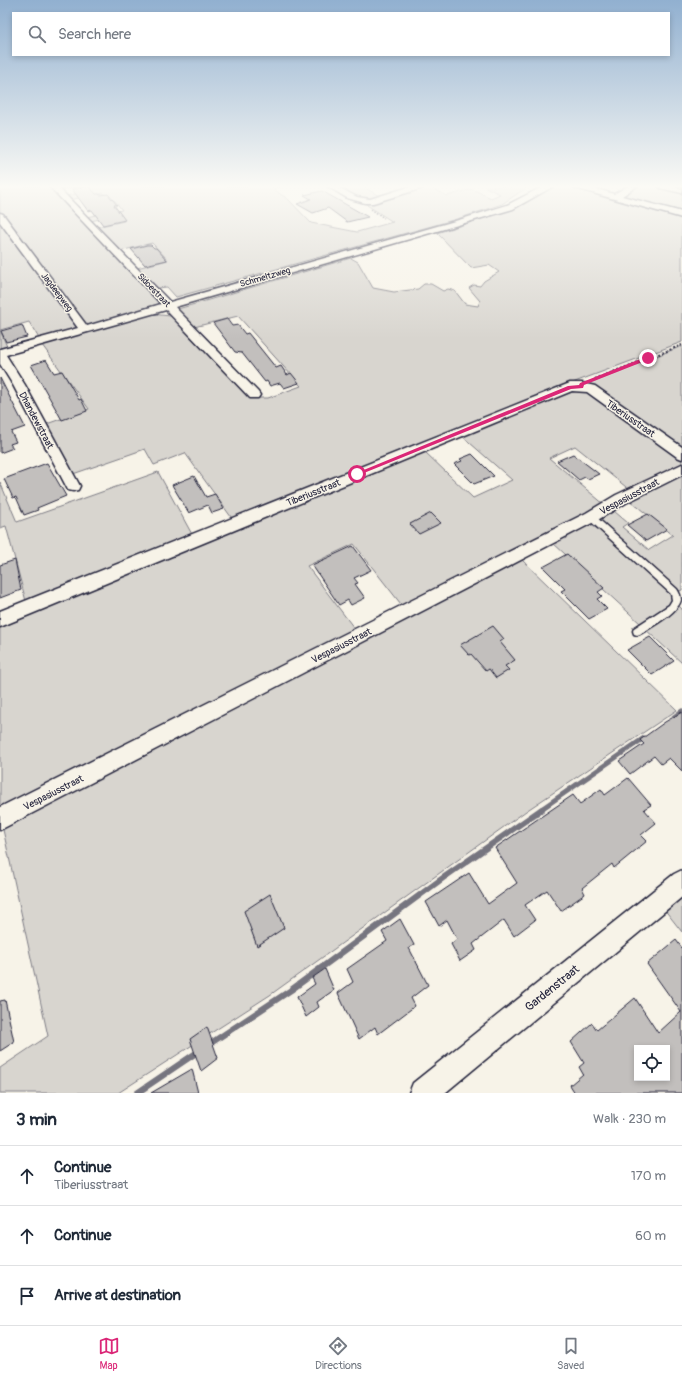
<!DOCTYPE html>
<meta charset="utf-8">
<style>
body{margin:0;font-family:Pangolin,sans-serif;background:#f6f6f7;color:#1f2937}
.controls{position:absolute;right:12px;bottom:12px;display:grid;overflow:hidden;border-radius:0px;box-shadow:0 2px 6px #0003}
.controls button{width:36px;height:36px;display:grid;place-items:center;padding:0;border:0;border-bottom:1px solid #e0e1e3;background:#fff;color:#1f2937;font:20px sans-serif}
.stop{position:absolute;width:12px;height:12px;margin:-9px;border:3px solid #db2777;border-radius:50%;background:#fff}
.stop.end{background:#db2777;border-color:#fff;box-shadow:0 1px 4px #0008}
.list{margin:0;padding:0;list-style:none}
h2{display:flex;justify-content:space-between;align-items:center;height:52px;margin:0;padding:0 16px;font-size:17px}
h2 small{font-size:13px;font-weight:400;color:#747a83}
.list li{display:grid;grid-template-columns:26px 1fr auto;gap:12px;align-items:center;box-sizing:border-box;height:60px;padding:0 16px;border-top:1px solid #e0e1e3}
.list b{display:block;font-size:15px;white-space:nowrap}
.list p{margin:0;font-size:13px;white-space:nowrap;color:#747a83}
.list em{font-size:13px;font-style:normal;color:#747a83}
.icon{flex:none;width:22px;height:22px;fill:none;stroke:currentColor;stroke-width:2;stroke-linecap:round;stroke-linejoin:round}
.map{position:relative;flex:none;width:682px;height:1093px;overflow:hidden}
.search{position:absolute;background:#fff;box-shadow:0 2px 6px #0003;left:12px;right:12px;top:12px;height:44px;display:flex;align-items:center;gap:10px;box-sizing:border-box;padding:0 14px;border-radius:0px;color:#747a83;font-size:15px}
.sheet{height:232px;background:#fff}
nav{display:flex;justify-content:space-around;align-items:center;box-sizing:border-box;height:56px;border-top:1px solid #e0e1e3;background:#fff;font-size:11px;color:#747a83}
nav a{display:grid;justify-items:center;gap:2px}
nav .on{color:#db2777}
.map>svg:first-child{display:block}
</style>
<div class="map">
<svg width="682" height="1093" viewBox="0 0 682 1093">
<rect width="100%" height="100%" fill="#f7f3e8"/>
<filter id="ink" filterUnits="userSpaceOnUse"><feTurbulence type="fractalNoise" baseFrequency=".025" numOctaves="2"/><feDisplacementMap in="SourceGraphic" scale="8" xChannelSelector="R" yChannelSelector="G"/><feConvolveMatrix kernelMatrix="1 2 1 2 8 2 1 2 1" color-interpolation-filters="sRGB"/></filter>
<g filter="url(#ink)">
<g fill="#d8d5cf" stroke="#7d7c85">
<polygon points="0,186 50,186 160,300 162,305 40,340 29,322 0,330 8,349 0,351"/>
<polygon points="56,186 284,186 273,189 288,199 311,223 357,232 393,222 367,205 366,202 424,186 428,186 447,196 472,189 491,198 500,194 485,187 529,186 502,204 460,218 176,297 167,287 158,288 137,268 168,260 152,243 120,251 96,227 124,221 120,215 90,221 86,217 122,210 115,201 103,193 69,200 66,196 93,190 89,186 64,189 58,188"/>
<path d="M 334,186 L 362,186 L 381,197 C 358,203 353,197 334,186 Z"/>
<polygon points="553,186 575,186 682,216 682,342 556,389 234,521 185,453 154,465 145,449 73,474 41,426 89,409 42,345 152,314 170,316 175,320 242,387 251,398 268,398 301,386 238,316 194,327 178,309 351,258 358,262 373,288 394,292 418,289 424,284 431,284 443,291 448,289 455,291 465,304 478,306 480,301 469,288 474,285 480,286 484,281 499,272 489,265 471,268 437,233 509,210 525,203"/>
<polygon points="638,186 658,186 682,192 682,214 620,196"/>
<polygon points="682,346 682,453 586,384"/>
<polygon points="570,389 584,389 682,457 682,466 631,491 575,446 549,458 605,505 404,608 354,544 307,566 357,632 0,813 0,624 424,451 473,498 512,480 461,435"/>
<polygon points="158,472 194,538 27,605 6,526 0,528 0,482 17,522"/>
<polygon points="682,475 682,590 680,591 602,526 600,521 600,518 608,511 614,511 628,523 622,527 649,550 673,535 629,500"/>
<polygon points="586,525 591,525 598,529 673,592 674,599 671,604 641,624 553,543"/>
<polygon points="520,558 677,710 526,811 270,995 118,1093 0,1093 0,1068 48,1036 2,825"/>
<polygon points="678,605 682,609 682,663 644,628"/>
<polygon points="682,894 682,932 664,909"/>
</g>
<g fill="none" stroke-linecap="round" stroke-linejoin="round">
<g stroke="#76747f" stroke-width="5">
<polyline points="674,717 682,711"/>
<polyline points="540,810 644,738"/>
</g>
<g stroke="#76747f" stroke-width="6">
<polyline points="208,1045 291,990 443,878 542,809"/>
<polyline points="137,1093 199,1051"/>
</g>
</g>
<g fill="#c2bfbd" stroke="#22223b" fill-rule="evenodd">
<polygon points="89,186 96,194 99,194 100,195 108,194 117,205 114,205 125,220 103,225 92,210 88,211 72,189"/>
<polygon points="322,191 368,217 347,222 328,208 313,213 297,204 311,199 304,195"/>
<polygon points="147,245 151,245 154,248 156,248 167,260 145,265 131,249"/>
<polygon points="227,319 232,326 238,325 245,334 248,333 276,368 281,366 287,375 291,373 299,383 284,388 280,383 270,386 267,381 265,382 242,353 235,352 213,323"/>
<polygon points="22,325 27,337 6,342 1,331"/>
<polygon points="46,360 54,373 62,371 79,400 81,399 87,411 62,420 31,365"/>
<polygon points="0,378 25,427 11,432 16,442 10,444 13,448 0,453"/>
<polygon points="472,454 494,476 474,484 454,464 462,461 460,459"/>
<polygon points="573,454 599,474 588,479 585,477 579,480 557,461"/>
<polygon points="47,463 66,496 37,508 38,510 24,515 16,497 13,498 4,479"/>
<polygon points="194,476 206,497 215,494 224,509 212,513 208,505 189,513 172,485"/>
<polygon points="431,513 441,523 419,534 410,524"/>
<polygon points="648,514 667,529 646,541 627,525"/>
<polygon points="353,546 371,570 354,578 358,583 355,584 365,598 351,605 348,600 339,605 312,565"/>
<polygon points="567,554 604,588 598,592 602,596 597,599 607,609 589,619 561,591 565,589 543,567"/>
<polygon points="15,560 21,590 0,598 0,565"/>
<polygon points="493,626 504,639 500,642 515,660 505,666 509,670 496,678 489,669 486,671 471,654 469,655 460,645"/>
<polygon points="650,637 674,661 652,675 627,650"/>
<polygon points="682,712 682,771 669,758 661,764 654,756 630,774 619,761 644,744 640,740 665,722"/>
<polygon points="628,778 651,805 644,809 656,823 641,835 647,841 614,868 612,864 582,888 585,894 561,911 547,890 525,905 535,920 514,936 504,920 473,944 476,950 460,961 451,944 457,939 447,920 439,926 426,902 469,873 488,904 517,883 495,848 573,795 580,804 601,789 605,795"/>
<polygon points="270,894 284,928 257,946 244,911"/>
<polygon points="400,919 414,945 409,948 428,985 411,998 415,1006 378,1034 375,1027 359,1039 338,993 353,982 347,969 387,941 382,932"/>
<path d="M 676,940 L 682,948 L 682,1093 L 575,1093 L 570,1085 L 583,1074 L 579,1067 L 584,1063 L 571,1042 L 592,1023 L 597,1030 L 635,998 L 658,1033 L 681,1012 L 647,964 ZM 637,1048 L 667,1048 L 667,1078 L 637,1078 Z"/>
<polygon points="325,969 334,990 317,1002 319,1007 306,1017 297,997 315,984 312,978"/>
<polygon points="5,1000 14,1042 0,1051 0,1001"/>
<polygon points="207,1027 218,1058 201,1071 190,1039"/>
<polygon points="192,1069 198,1093 151,1093"/>
</g>
<g fill="none" stroke-linecap="round" stroke-linejoin="round">
<g stroke="#22223b" stroke-width="3">
<path id="lane" d="M 591,514 L 594,515 L 677,589 C 679,592 681,596 681,600 C 678,613 651,627 640,634 L 637,635 L 634,634 L 633,631 L 634,628 L 669,605 L 672,600 L 671,594 L 588,519 L 587,517 Z"/>
</g>
<g stroke="#22223b" stroke-width="3">
<g id="street">
<polygon points="49,186 57,186 170,302 462,219 507,205 544,186 554,186 513,209 175,307 258,392 260,395 258,398 250,398 166,310 6,355 25,385 80,486 78,490 73,491 68,490 66,486 13,385 0,364 0,349 78,328 0,222 0,213 3,214 87,326 161,304"/>
<polygon points="327,186 336,186 357,197 370,199 412,186 424,186 423,188 373,203 365,203 347,198"/>
<polygon points="574,186 586,186 614,194 628,186 637,186 622,196 682,212 682,218 575,188"/>
<polygon points="659,186 671,186 682,189 682,193 660,188"/>
<polygon points="570,383 582,383 595,386 682,447 682,459 677,457 587,392 572,391 0,627 0,611"/>
<polygon points="682,464 682,475 626,503 596,521 0,830 0,807 586,513 616,495"/>
<polygon points="682,870 682,897 445,1093 409,1093 413,1083 674,874"/>
</g>
</g>
<polyline stroke="#22223b" stroke-width="1.5" stroke-dasharray="1.5 1.5" stroke-linecap="butt" points="371,209 384,218"/>
<polyline stroke="#22223b" stroke-width="2" stroke-dasharray="2 2" stroke-linecap="butt" points="595,379 682,345"/>
<use href="#lane" fill="#f7f3e8" fill-rule="evenodd"/>
<use href="#street" fill="#f7f3e8" fill-rule="evenodd"/>
</g>
</g>
<linearGradient id="sky" x2="0" y2="1"><stop stop-color="#91b0d0"/><stop offset="0.55" stop-color="#fbfaf5"/><stop offset="1" stop-color="#fbfaf5" stop-opacity="0"/></linearGradient>
<rect width="682" height="339" fill="url(#sky)"/>
<polygon fill="#db2777" points="648,356 650,359 584,385 583,388 571,389 359,475 354,474 568,386 579,385 580,383"/>
<g text-anchor="middle" stroke-width="3" stroke-linejoin="round" paint-order="stroke">
<g font-size="9" fill="#22223b" stroke="#f7f3e8">
<text transform="translate(265 277) rotate(-16)" y="3">Schmeltzweg</text>
<text transform="translate(154 290) rotate(46)" y="3">Sidoestraat</text>
<text transform="translate(57 292) rotate(53)" y="3">Jagdeepweg</text>
</g>
<g font-size="10" fill="#22223b" stroke="#f7f3e8">
<text transform="translate(631 418) rotate(35)" y="4">Tiberiusstraat</text>
<text transform="translate(37 420) rotate(62)" y="4">Dhandewstraat</text>
<text transform="translate(313 492) rotate(-22)" y="4">Tiberiusstraat</text>
<text transform="translate(629 496) rotate(-28)" y="4">Vespasiusstraat</text>
<text transform="translate(341 645) rotate(-27)" y="4">Vespasiusstraat</text>
<text transform="translate(53 792) rotate(-27)" y="4">Vespasiusstraat</text>
</g>
<g font-size="12" fill="#22223b" stroke="#f7f3e8">
<text transform="translate(552 988) rotate(-39)" y="4">Gardenstraat</text>
</g>
</g>
</svg>
<div class="controls">
<button><svg class="icon" aria-label="locate" viewBox="0 0 24 24"><circle cx="12" cy="12" r="6"/><path d="M12 2v4M12 18v4M2 12h4M18 12h4"/></svg></button>
</div>
<div class="stop" style="left:357px;top:474px"></div>
<div class="stop end" style="left:648px;top:358px"></div>
<div class="search"><svg class="icon" aria-label="search" viewBox="0 0 24 24"><circle cx="10" cy="10" r="6"/><path d="M15 15l6 6"/></svg>Search here</div>
</div>
<section class="sheet">
<h2>3 min<small>Walk · 230 m</small></h2>
<ul class="list">
<li><svg class="icon" aria-label="ahead" viewBox="0 0 24 24"><path d="M12 20V5M6 11l6-6 6 6"/></svg><div><b>Continue</b><p>Tiberiusstraat</p></div><em>170 m</em></li>
<li><svg class="icon" aria-label="ahead" viewBox="0 0 24 24"><path d="M12 20V5M6 11l6-6 6 6"/></svg><div><b>Continue</b></div><em>60 m</em></li>
<li><svg class="icon" aria-label="arrive" viewBox="0 0 24 24"><path d="M6 21V4h12l-3 4 3 4H6"/></svg><div><b>Arrive at destination</b></div></li>
</ul>
</section>
<nav>
<a class="on"><svg class="icon" aria-label="map" viewBox="0 0 24 24"><path d="M3 6l6-2 6 2 6-2v14l-6 2-6-2-6 2zM9 4v14M15 6v14"/></svg>Map</a>
<a><svg class="icon" aria-label="directions" viewBox="0 0 24 24"><path d="M12 3l9 9-9 9-9-9zM9 14v-3h6M13 9l2 2-2 2"/></svg>Directions</a>
<a><svg class="icon" aria-label="saved" viewBox="0 0 24 24"><path d="M7 4h10v16l-5-4-5 4z"/></svg>Saved</a>
</nav>
